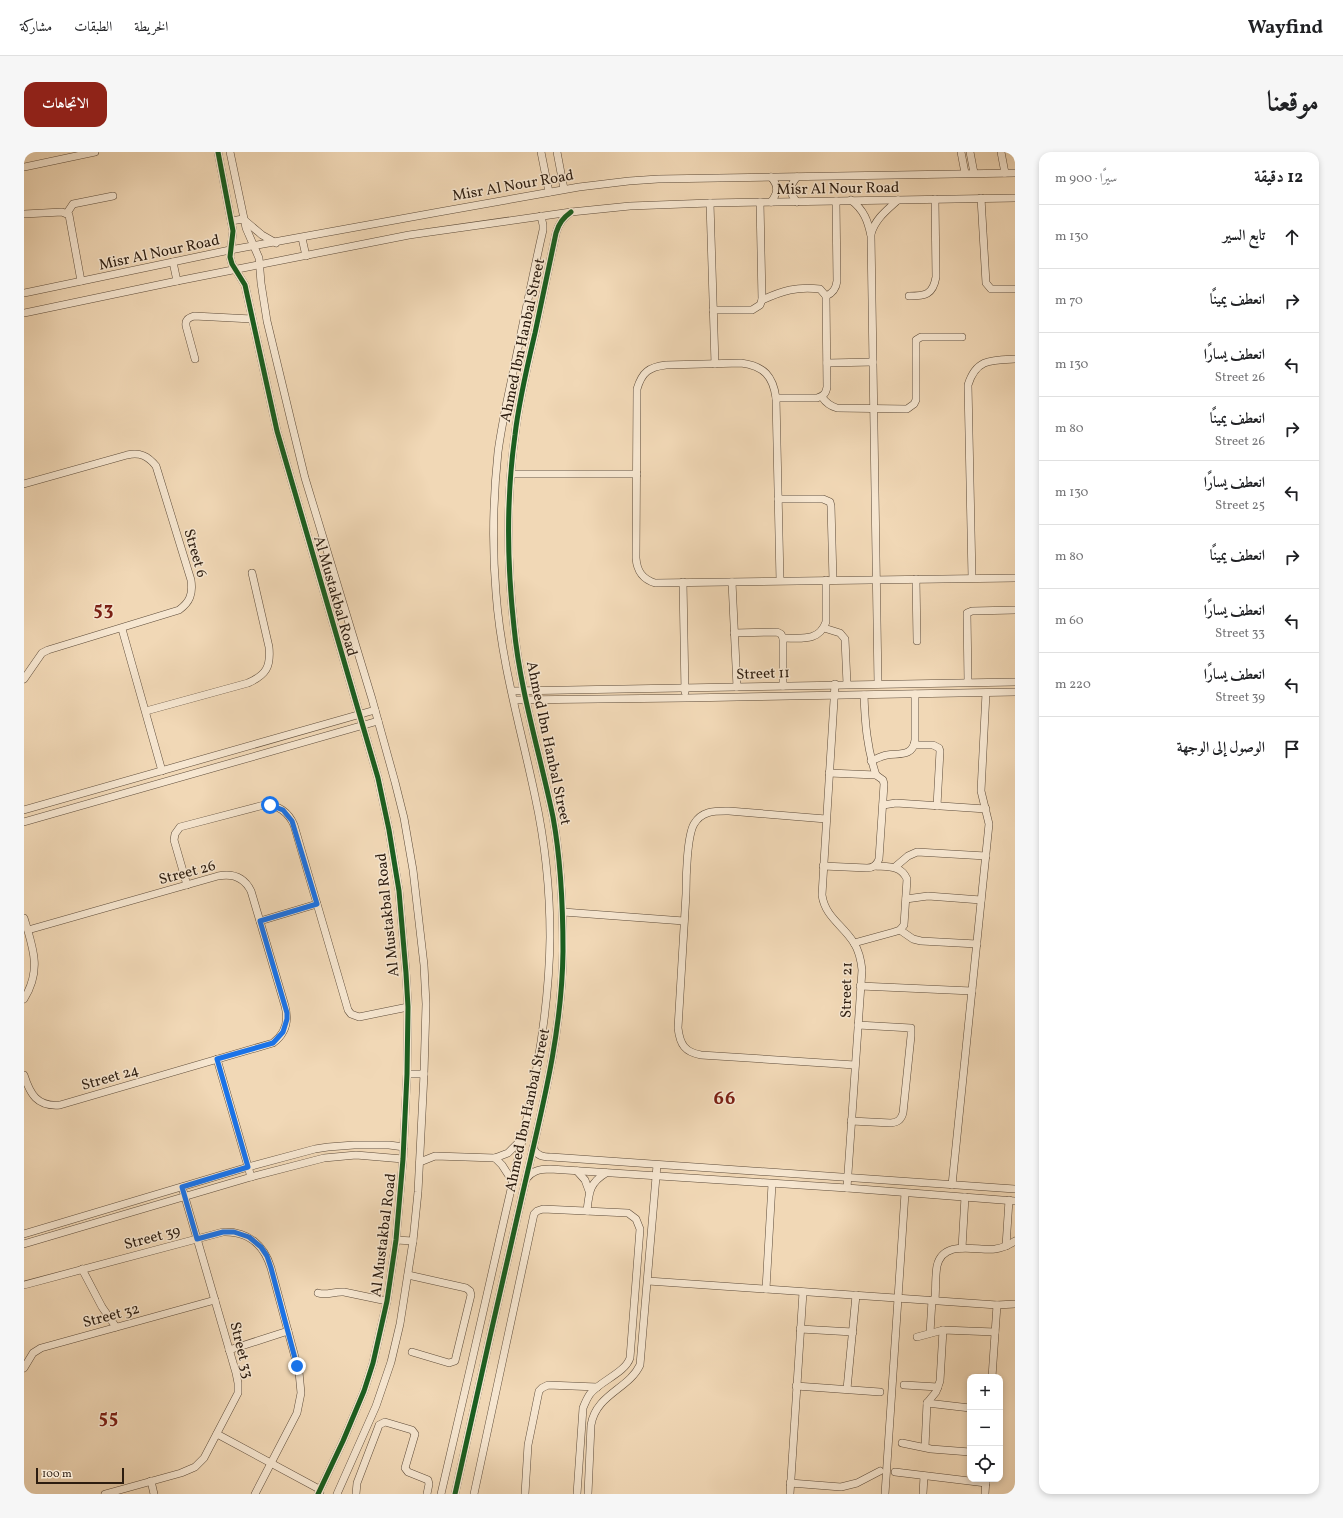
<!DOCTYPE html>
<html lang="ar">
<meta charset="utf-8">
<style>
body{margin:0;font-family:Vollkorn,Amiri,serif;background:#f6f6f6;color:#202124;direction:rtl}
.controls{position:absolute;right:12px;bottom:12px;display:grid;overflow:hidden;border-radius:8px;box-shadow:0 2px 6px #0003}
.controls button{width:36px;height:36px;display:grid;place-items:center;padding:0;border:0;border-bottom:1px solid #e0e0e0;background:#fff;color:#202124;font:20px sans-serif}
.scale{position:absolute;left:12px;bottom:10px;width:88px;box-sizing:border-box;padding-left:4px;border:2px solid #2c1c0f;border-top:0;font-size:11px;line-height:14px;white-space:nowrap;color:#2c1c0f;-webkit-text-stroke:3px #f6e6d0;paint-order:stroke}
.stop{position:absolute;width:12px;height:12px;margin:-9px;border:3px solid #1a73e8;border-radius:50%;background:#fff}
.stop.end{background:#1a73e8;border-color:#fff;box-shadow:0 1px 4px #0008}
.list{margin:0;padding:0;list-style:none}
h2{display:flex;justify-content:space-between;align-items:center;height:52px;margin:0;padding:0 16px;font-size:17px}
h2 small{font-size:13px;font-weight:400;color:#757577}
.list li{display:grid;grid-template-columns:26px 1fr auto;gap:12px;align-items:center;box-sizing:border-box;height:64px;padding:0 16px;border-top:1px solid #e0e0e0}
.list b{display:block;font-size:15px;white-space:nowrap}
.list p{margin:0;font-size:13px;white-space:nowrap;color:#757577}
.list em{font-size:13px;font-style:normal;color:#757577}
.icon{flex:none;width:22px;height:22px;fill:none;stroke:currentColor;stroke-width:2;stroke-linecap:round;stroke-linejoin:round}
.map{position:relative;flex:none;width:991px;height:1342px;overflow:hidden;direction:ltr;border-radius:12px}
header{display:flex;align-items:center;gap:24px;box-sizing:border-box;height:56px;padding:0 20px;background:#fff;border-bottom:1px solid #e0e0e0}
header strong{font-size:19px}
nav{display:flex;gap:22px;margin-inline-start:auto;font-size:14px}
.intro{display:flex;align-items:center;justify-content:space-between;box-sizing:border-box;height:96px;padding:0 24px}
h1{margin:0;font-size:28px}
.button{padding:10px 18px;border-radius:12px;background:#8f2418;color:#fff;font-size:14px;font-weight:700}
main{display:flex;gap:24px;padding:0 24px}
aside{flex:1;background:#fff;border-radius:12px;box-shadow:0 2px 6px #0003}
.map>svg:first-child{display:block}
</style>
<header>
<strong>Wayfind</strong>
<nav><a>الخريطة</a><a>الطبقات</a><a>مشاركة</a></nav>
</header>
<div class="intro"><h1>موقعنا</h1><a class="button">الاتجاهات</a></div>
<main>
<aside>
<h2>12 دقيقة<small>سيرًا · 900 m</small></h2>
<ul class="list">
<li><svg class="icon" aria-label="ahead" viewBox="0 0 24 24"><path d="M12 20V5M6 11l6-6 6 6"/></svg><div><b>تابع السير</b></div><em>130 m</em></li>
<li><svg class="icon" aria-label="right" viewBox="0 0 24 24"><path d="M7 20v-9h11M14 6l5 5-5 5"/></svg><div><b>انعطف يمينًا</b></div><em>70 m</em></li>
<li><svg class="icon" aria-label="left" viewBox="0 0 24 24"><path d="M17 20v-9H6M10 6l-5 5 5 5"/></svg><div><b>انعطف يسارًا</b><p>Street 26</p></div><em>130 m</em></li>
<li><svg class="icon" aria-label="right" viewBox="0 0 24 24"><path d="M7 20v-9h11M14 6l5 5-5 5"/></svg><div><b>انعطف يمينًا</b><p>Street 26</p></div><em>80 m</em></li>
<li><svg class="icon" aria-label="left" viewBox="0 0 24 24"><path d="M17 20v-9H6M10 6l-5 5 5 5"/></svg><div><b>انعطف يسارًا</b><p>Street 25</p></div><em>130 m</em></li>
<li><svg class="icon" aria-label="right" viewBox="0 0 24 24"><path d="M7 20v-9h11M14 6l5 5-5 5"/></svg><div><b>انعطف يمينًا</b></div><em>80 m</em></li>
<li><svg class="icon" aria-label="left" viewBox="0 0 24 24"><path d="M17 20v-9H6M10 6l-5 5 5 5"/></svg><div><b>انعطف يسارًا</b><p>Street 33</p></div><em>60 m</em></li>
<li><svg class="icon" aria-label="left" viewBox="0 0 24 24"><path d="M17 20v-9H6M10 6l-5 5 5 5"/></svg><div><b>انعطف يسارًا</b><p>Street 39</p></div><em>220 m</em></li>
<li><svg class="icon" aria-label="arrive" viewBox="0 0 24 24"><path d="M6 21V4h12l-3 4 3 4H6"/></svg><div><b>الوصول إلى الوجهة</b></div></li>
</ul>
</aside>
<div class="map">
<svg width="991" height="1342" viewBox="0 0 991 1342">
<rect width="100%" height="100%" fill="#f1d8b6"/>
<filter id="stains"><feTurbulence type="fractalNoise" baseFrequency=".005" numOctaves="4"/><feColorMatrix values="0 0 0 0 .2 0 0 0 0 .09 0 0 0 0 .02 0 0 0 .5 -.17"/></filter>
<radialGradient id="worn" r=".72"><stop offset=".6" stop-color="#630" stop-opacity="0"/><stop offset="1" stop-color="#630" stop-opacity=".3"/></radialGradient>
<g fill="none" stroke-linecap="round" stroke-linejoin="round">
<g stroke="#5d4b39" stroke-width="8">
<g id="minor">
<polyline points="194,0 209,79 206,105 208,112 221,133 253,279 354,626 365,678 375,739 382,821 384,855 383,922 379,1007 372,1088 363,1149 349,1211 340,1239 319,1289 294,1342"/>
<polyline points="206,0 222,76 235,106 237,131 243,169 268,273 281,326 348,547 371,630 380,666 389,718 400,813 402,852 400,922 394,1040 389,1089 376,1172 367,1210 352,1254 313,1342"/>
<polyline points="517,0 525,40"/>
<polyline points="533,0 540,37"/>
<polyline points="937,0 941,21"/>
<polyline points="946,0 950,21"/>
<polyline points="977,0 981,21"/>
<polyline points="0,15 71,0"/>
<path d="M 773,25 C 765,34 765,41 773,50"/>
<polyline points="957,46 962,131 967,137 991,137"/>
<path d="M 827,48 C 840,58 844,69 847,84 L 854,532"/>
<path d="M 747,50 C 754,41 755,34 747,25"/>
<polyline points="686,51 691,212"/>
<polyline points="43,61 49,52 89,44"/>
<polyline points="0,62 38,60 45,63 57,129"/>
<polyline points="207,69 219,67 238,83 252,91"/>
<path d="M 847,82 C 851,67 863,58 874,48"/>
<polyline points="278,86 282,104"/>
<polyline points="149,110 153,129"/>
<polyline points="0,141 206,98 415,60 555,35 605,29 634,27 991,21"/>
<path d="M 802,144 C 809,141 812,137 813,129 L 812,49"/>
<path d="M 885,144 C 901,144 909,143 912,125 L 911,47"/>
<path d="M 738,148 C 758,139 773,134 796,137 L 802,144 L 803,235 C 802,242 799,244 793,246 L 752,246"/>
<polyline points="689,158 728,158 736,153 738,148 736,50"/>
<polyline points="0,161 153,129 385,83 547,60 606,54 686,51 991,46"/>
<path d="M 171,207 L 162,174 C 161,168 164,166 170,164 L 228,167"/>
<polyline points="803,211 849,210"/>
<path d="M 798,245 C 802,251 806,254 813,256 L 883,257 L 890,252 L 892,248 L 892,188 L 897,185 L 938,185"/>
<polyline points="487,322 613,322"/>
<path d="M 0,332 L 103,303 C 116,300 124,304 132,314 L 167,428 C 169,442 166,450 155,458 L 24,498 L 18,501 L 0,527"/>
<polyline points="754,347 799,347 806,350 807,354 809,428"/>
<path d="M 948,426 L 944,233 C 952,207 967,208 991,207"/>
<polyline points="892,427 893,489"/>
<path d="M 756,429 L 752,246 C 749,224 740,214 717,211 L 642,213 C 625,215 618,220 613,237 L 612,406 C 613,419 618,427 631,431 L 991,426"/>
<polyline points="659,430 661,540"/>
<polyline points="708,430 713,535"/>
<polyline points="800,476 816,481 821,487 823,532"/>
<polyline points="98,477 138,619"/>
<polyline points="710,481 753,480 757,482 759,486 759,534"/>
<path d="M 759,486 C 777,486 795,490 802,470 L 802,428"/>
<polyline points="944,530 943,461 948,459 991,458"/>
<path d="M 811,532 L 798,743 C 801,765 819,773 830,791 C 835,799 837,808 838,818 L 823,1036"/>
<polyline points="488,539 991,530"/>
<path d="M 840,543 C 841,571 843,596 852,623"/>
<polyline points="490,548 661,546 991,540"/>
<path d="M 122,559 L 224,531 C 242,523 247,515 245,495 L 228,421"/>
<polyline points="890,593 909,593 915,596 916,599 913,654"/>
<path d="M 847,609 C 852,607 857,604 863,603 C 875,601 889,605 891,588 L 891,542"/>
<polyline points="859,653 872,651 962,657"/>
<polyline points="0,658 351,558"/>
<path d="M 802,667 L 705,659 C 692,659 678,658 670,672 C 663,684 662,726 662,742 C 659,786 657,831 654,876 C 656,893 661,900 677,903 L 831,913"/>
<polyline points="0,670 354,569"/>
<path d="M 799,714 L 843,716 C 849,716 853,713 855,707 L 860,632 L 859,628 L 852,623 L 805,621"/>
<polyline points="871,715 884,704 893,700 962,704"/>
<path d="M 163,733 L 150,688 L 151,682 L 156,675 L 240,653 C 254,652 265,661 270,673 L 324,858 L 327,862 L 335,865 L 384,855"/>
<polyline points="882,747 904,744 957,748"/>
<polyline points="539,760 660,769"/>
<path d="M 0,766 C 9,796 18,818 0,847"/>
<polyline points="236,769 293,752"/>
<polyline points="876,778 889,787 897,789 953,792"/>
<path d="M 830,791 L 870,780 L 876,778 L 880,773 L 883,727 C 877,713 864,715 851,714"/>
<polyline points="836,834 948,839"/>
<polyline points="193,907 227,1025"/>
<polyline points="383,922 400,922"/>
<path d="M 0,923 C 6,942 13,955 36,953 L 249,891 C 261,882 265,869 261,854 L 227,739 C 220,725 209,721 194,724 L 4,778"/>
<path d="M 827,969 L 867,971 C 874,970 877,968 879,961 L 887,884 L 887,876 L 834,873"/>
<path d="M 509,996 C 513,1004 519,1005 527,1005 L 991,1037"/>
<polyline points="471,1006 478,1013 489,1030"/>
<polyline points="396,1010 411,1004 471,1006 484,1001 498,987"/>
<polyline points="553,1019 561,1028 565,1039"/>
<path d="M 502,1027 C 508,1019 515,1017 526,1017 L 823,1036 L 991,1049"/>
<polyline points="928,1033 965,672 957,639 962,541"/>
<path d="M 563,1059 C 565,1041 565,1031 582,1021"/>
<polyline points="0,1082 224,1015 291,997 304,995 330,993 365,993 380,995"/>
<polyline points="372,1088 389,1089"/>
<polyline points="0,1092 227,1025 300,1006 332,1003 379,1007"/>
<polyline points="982,1094 985,1048"/>
<polyline points="938,1096 941,1045"/>
<polyline points="58,1117 78,1155 92,1175"/>
<polyline points="384,1123 442,1136 446,1139 447,1143 431,1209 425,1211 388,1200"/>
<polyline points="624,1129 973,1153 991,1152"/>
<path d="M 0,1133 L 199,1080 C 224,1079 240,1093 247,1116 L 275,1220 L 277,1241 L 273,1261 L 231,1342"/>
<polyline points="742,1137 748,1032"/>
<path d="M 294,1141 C 302,1144 311,1139 320,1140 L 363,1149"/>
<path d="M 911,1148 C 912,1137 911,1125 913,1114 C 919,1087 952,1099 971,1097 C 978,1096 985,1093 991,1089"/>
<polyline points="776,1177 829,1180"/>
<polyline points="906,1181 908,1148"/>
<polyline points="893,1185 919,1178 971,1180"/>
<polyline points="205,1198 264,1179"/>
<polyline points="0,1216 9,1201 17,1196 191,1148"/>
<polyline points="968,1225 973,1153"/>
<polyline points="880,1233 914,1235"/>
<polyline points="772,1234 856,1240"/>
<polyline points="823,1237 832,1143"/>
<polyline points="903,1251 946,1256"/>
<polyline points="193,1282 295,1337 296,1340"/>
<polyline points="878,1291 907,1297 946,1300"/>
<polyline points="901,1295 903,1251 912,1240 916,1229 919,1178"/>
<polyline points="871,1320 962,1331"/>
<polyline points="127,1329 130,1342"/>
<polyline points="766,1331 817,1335 833,1331 856,1319"/>
<polyline points="81,1342 157,1321 171,1315 180,1306 214,1241 214,1231 212,1221 158,1035"/>
<polyline points="332,1342 333,1331 354,1276 355,1273 361,1270 388,1278 391,1282 381,1316 384,1320 404,1328 405,1332 403,1342"/>
<path d="M 417,1342 C 439,1248 461,1153 482,1059 C 503,969 525,878 526,785 C 526,738 521,690 511,644 C 497,577 477,510 472,441 C 468,394 469,347 474,300 C 478,270 485,240 491,211 C 500,167 509,122 519,78 L 519,73 L 517,64"/>
<path d="M 431,1342 C 452,1246 474,1149 496,1053 C 515,968 538,887 539,799 C 539,755 537,709 529,665 C 516,602 496,539 490,475 C 483,411 482,347 491,283 C 495,248 503,215 511,181 C 518,148 525,114 532,81 C 535,71 539,66 547,60"/>
<path d="M 450,1342 L 510,1062 L 513,1059 L 519,1057 L 604,1061 L 612,1067 L 616,1077 L 606,1206 C 601,1221 576,1229 566,1242 C 563,1246 561,1251 559,1256 L 553,1342"/>
<polyline points="501,1342 504,1293 515,1239 518,1236 524,1233 573,1235"/>
<path d="M 564,1342 L 567,1273 C 572,1242 605,1237 616,1213 L 633,1013"/>
<polyline points="766,1342 779,1140"/>
<polyline points="861,1342 881,1041"/>
<polyline points="899,1342 900,1324"/>
<polyline points="961,1342 962,1327"/>
</g>
</g>
<use href="#minor" stroke="#f6e6d0" stroke-width="7"/>
<g stroke="#f6e6d0" stroke-width="8">
<g id="cycleway">
<polyline points="194,0 209,79 206,105 208,112 221,133 253,279 354,626 365,678 375,739 382,821 384,855 383,922 379,1007 372,1088 363,1149 349,1211 340,1239 319,1289 294,1342"/>
<path d="M 431,1342 C 452,1246 474,1149 496,1053 C 515,968 538,887 539,799 C 539,755 537,709 529,665 C 516,602 496,539 490,475 C 483,411 482,347 491,283 C 495,248 503,215 511,181 C 518,148 525,114 532,81 C 535,71 539,66 547,60"/>
</g>
</g>
<use href="#cycleway" stroke="#1b5e20" stroke-width="5"/>
</g>
<g fill="none" stroke-linecap="round" stroke-linejoin="round">
<polyline stroke="#1a73e8" stroke-width="5" points="246,653 259,658 268,669 293,752 236,769 263,861 263,867 259,880 249,891 193,907 224,1015 158,1035 173,1087 199,1080 210,1080 225,1085 237,1095 243,1104 247,1116 273,1214"/>
</g>
<g text-anchor="middle" stroke-width="3" stroke-linejoin="round" paint-order="stroke">
<g font-size="15" fill="#2c1c0f" stroke="#f6e6d0">
<text transform="translate(489 33) rotate(-10)" y="5">Misr Al Nour Road</text>
<text transform="translate(814 36) rotate(-1)" y="5">Misr Al Nour Road</text>
<text transform="translate(135 100) rotate(-12)" y="5">Misr Al Nour Road</text>
<text transform="translate(498 188) rotate(-78)" y="5">Ahmed Ibn Hanbal Street</text>
<text transform="translate(172 401) rotate(74)" y="5">Street 6</text>
<text transform="translate(312 444) rotate(74)" y="5">Al Mustakbal Road</text>
<text transform="translate(739 521) rotate(-2)" y="5">Street 11</text>
<text transform="translate(525 591) rotate(78)" y="5">Ahmed Ibn Hanbal Street</text>
<text transform="translate(163 720) rotate(-15)" y="5">Street 26</text>
<text transform="translate(363 763) rotate(-96)" y="5">Al Mustakbal Road</text>
<text transform="translate(822 838) rotate(-89)" y="5">Street 21</text>
<text transform="translate(86 925) rotate(-16)" y="5">Street 24</text>
<text transform="translate(503 958) rotate(-78)" y="5">Ahmed Ibn Hanbal Street</text>
<text transform="translate(359 1083) rotate(-83)" y="5">Al Mustakbal Road</text>
<text transform="translate(128 1085) rotate(-15)" y="5">Street 39</text>
<text transform="translate(87 1163) rotate(-15)" y="5">Street 32</text>
<text transform="translate(218 1198) rotate(76)" y="5">Street 33</text>
</g>
<g font-size="19" font-weight="bold" letter-spacing="1" fill="#7a1f14" stroke="#f6e6d0">
<text x="80" y="463">53</text>
<text x="701" y="952">66</text>
<text x="85" y="1271">55</text>
</g>
</g>
<rect width="100%" height="100%" filter="url(#stains)"/>
<rect width="100%" height="100%" fill="url(#worn)"/>
</svg>
<div class="controls">
<button>+</button>
<button>−</button>
<button><svg class="icon" aria-label="locate" viewBox="0 0 24 24"><circle cx="12" cy="12" r="6"/><path d="M12 2v4M12 18v4M2 12h4M18 12h4"/></svg></button>
</div>
<div class="scale">100 m</div>
<div class="stop" style="left:246px;top:653px"></div>
<div class="stop end" style="left:273px;top:1214px"></div>
</div>
</main>
